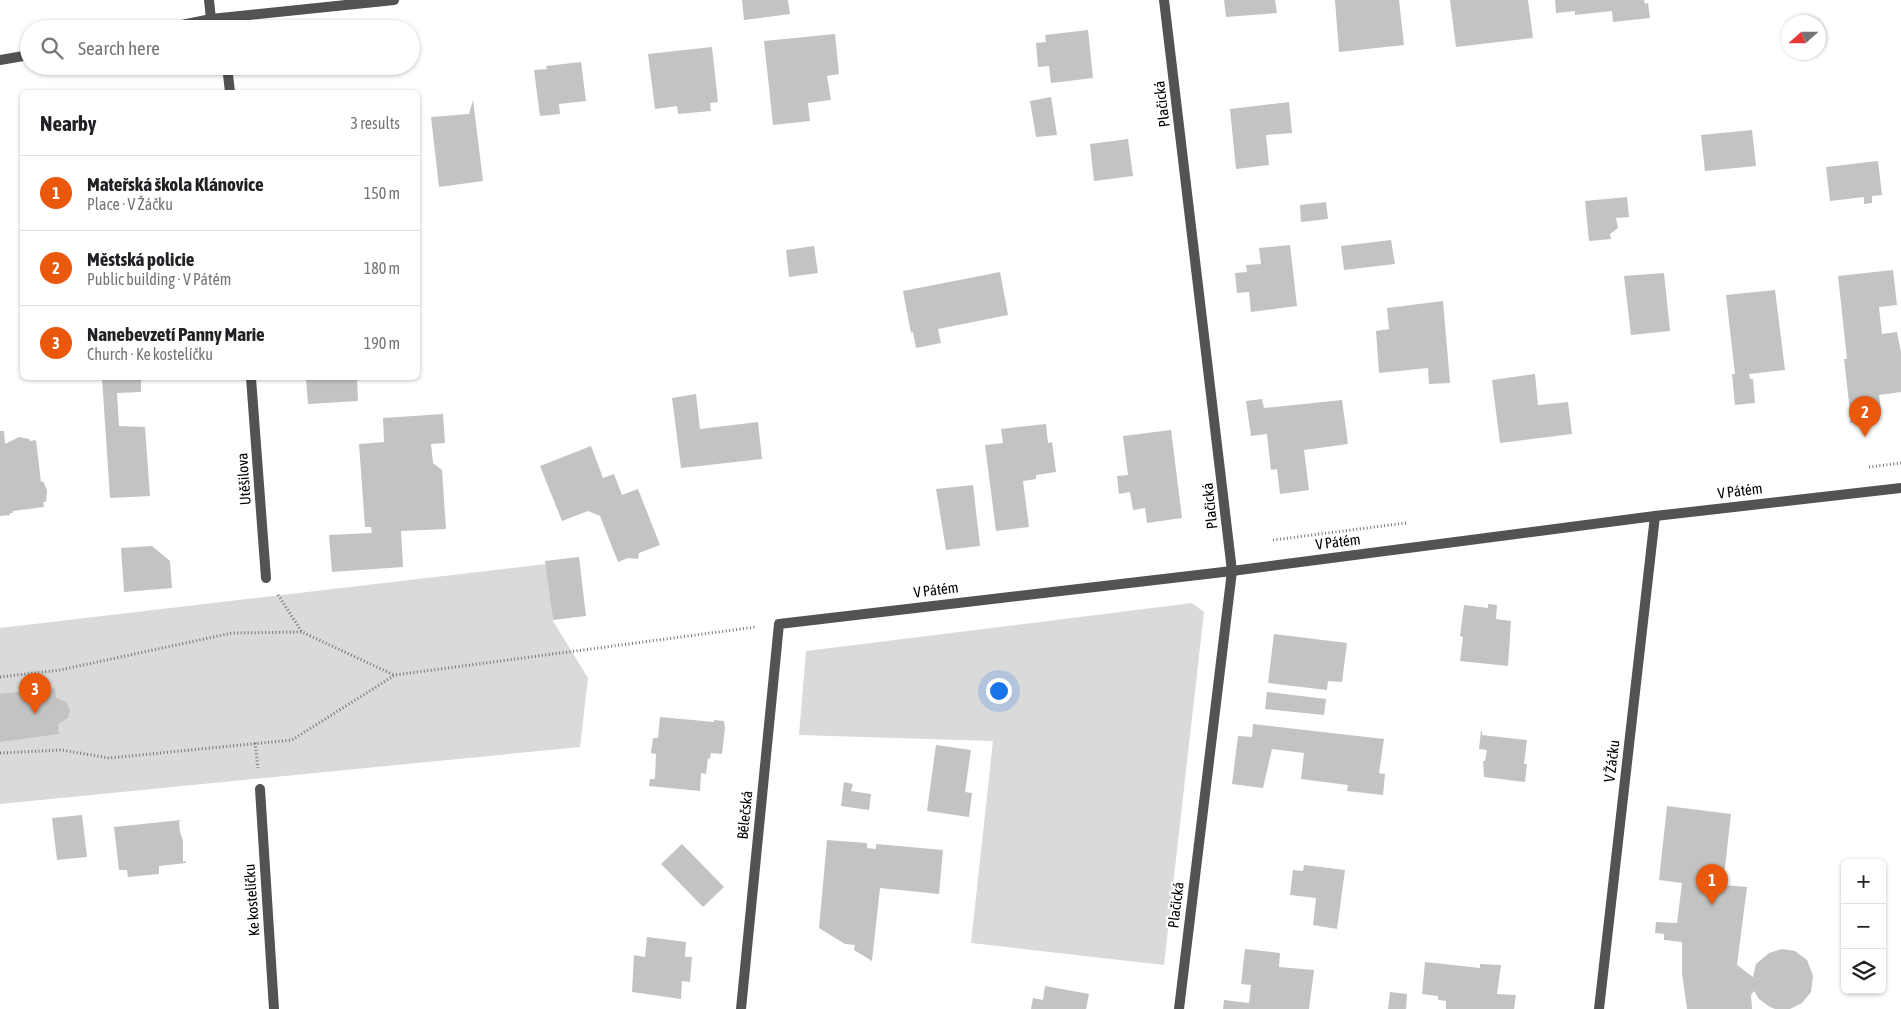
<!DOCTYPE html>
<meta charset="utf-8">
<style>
body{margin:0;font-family:"Asap Condensed",sans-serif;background:#f2f2f2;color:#202124}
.controls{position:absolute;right:15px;bottom:15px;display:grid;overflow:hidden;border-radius:8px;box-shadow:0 1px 4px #0004}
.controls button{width:45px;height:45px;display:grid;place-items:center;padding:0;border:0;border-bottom:1px solid #e0e0e0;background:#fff;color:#202124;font:25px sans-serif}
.compass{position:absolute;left:1781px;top:15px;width:45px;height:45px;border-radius:50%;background:#fff;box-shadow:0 1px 4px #0004;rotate:249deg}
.you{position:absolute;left:998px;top:690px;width:18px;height:18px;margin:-12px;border:4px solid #fff;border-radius:50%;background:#1a73e8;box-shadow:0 0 0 8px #1a73e833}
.badge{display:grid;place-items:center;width:32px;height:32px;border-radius:50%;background:#ea580c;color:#fff;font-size:16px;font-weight:700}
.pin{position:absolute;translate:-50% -41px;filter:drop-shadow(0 1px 2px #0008)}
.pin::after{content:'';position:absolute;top:26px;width:18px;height:15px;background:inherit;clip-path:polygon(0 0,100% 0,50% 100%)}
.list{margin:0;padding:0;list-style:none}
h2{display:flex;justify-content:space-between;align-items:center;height:65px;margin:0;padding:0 20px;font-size:21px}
h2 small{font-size:16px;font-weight:400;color:#757577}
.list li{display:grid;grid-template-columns:32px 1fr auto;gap:15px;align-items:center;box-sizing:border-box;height:75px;padding:0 20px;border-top:1px solid #e0e0e0}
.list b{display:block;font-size:19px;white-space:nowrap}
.list p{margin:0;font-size:16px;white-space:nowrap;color:#757577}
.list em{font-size:16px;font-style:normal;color:#757577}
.icon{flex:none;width:28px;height:28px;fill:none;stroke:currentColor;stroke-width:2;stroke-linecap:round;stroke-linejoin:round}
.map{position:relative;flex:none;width:1901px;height:1009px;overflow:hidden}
.search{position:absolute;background:#fff;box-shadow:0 1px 4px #0004;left:20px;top:20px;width:400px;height:55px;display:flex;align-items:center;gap:12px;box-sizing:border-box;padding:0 18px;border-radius:28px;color:#757577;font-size:19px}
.panel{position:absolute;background:#fff;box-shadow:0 1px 4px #0004;left:20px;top:90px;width:400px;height:290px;border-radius:8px}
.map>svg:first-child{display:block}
</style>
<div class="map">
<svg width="1901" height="1009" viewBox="0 0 1901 1009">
<rect width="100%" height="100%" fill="#fff"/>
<g fill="#dadada">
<polygon points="546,564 553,621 588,678 580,747 0,804 0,628"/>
<polygon points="1192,603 1204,612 1164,965 971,943 993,741 799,735 806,651"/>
</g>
<g fill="#c3c3c3">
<polygon points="742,0 788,0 790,14 744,20"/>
<polygon points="1224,0 1275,0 1277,13 1226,17"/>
<polygon points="1335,0 1399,0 1404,45 1339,52"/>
<polygon points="1450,0 1528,0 1533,38 1456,47"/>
<polygon points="1555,0 1644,0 1645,4 1648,3 1650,18 1613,22 1612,11 1575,15 1575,11 1556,13"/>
<polygon points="1088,30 1093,78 1051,83 1049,66 1038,67 1036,43 1046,42 1045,35"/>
<polygon points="835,34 839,74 827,76 831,100 808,103 810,121 773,125 764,41"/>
<polygon points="712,47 718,102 710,103 711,111 678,114 677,106 655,109 648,54"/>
<polygon points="581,62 586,101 559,104 560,114 540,116 534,70 547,69 546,66"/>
<polygon points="1051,97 1057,135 1036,137 1030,101"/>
<polygon points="473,100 483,181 439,187 431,117 469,114"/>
<polygon points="1289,102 1292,133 1266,135 1269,165 1236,169 1230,109"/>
<polygon points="1752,130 1756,166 1705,171 1701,135"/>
<polygon points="1128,139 1133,176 1094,181 1090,144"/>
<polygon points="1878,161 1882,195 1872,196 1872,203 1864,204 1864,197 1830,201 1826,167"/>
<polygon points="1627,197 1629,217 1616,218 1618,228 1610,234 1611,239 1589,241 1585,201"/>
<polygon points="1326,202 1328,219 1301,222 1300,205"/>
<polygon points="1391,240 1395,264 1344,270 1341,246"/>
<polygon points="1290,245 1297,306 1251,312 1249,292 1237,293 1235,273 1247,272 1246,265 1261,264 1259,248"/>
<polygon points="814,246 818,273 789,277 786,250"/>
<polygon points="1893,270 1897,305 1879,307 1882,334 1897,332 1901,352 1901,392 1879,395 1881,411 1870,412 1871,421 1850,423 1850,420 1851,420 1844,359 1847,359 1838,276"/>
<polygon points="1000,272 1008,315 938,329 941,343 916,348 913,332 911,333 903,291"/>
<polygon points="1664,273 1670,331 1631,335 1624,276"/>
<polygon points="1775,290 1785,370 1749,374 1750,379 1753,379 1755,403 1735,405 1732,374 1735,374 1726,295"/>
<polygon points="1443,301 1450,383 1429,384 1428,368 1379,373 1376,331 1389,329 1387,308"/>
<polygon points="1535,374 1538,405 1568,402 1572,434 1500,443 1492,380"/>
<polygon points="102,378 141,378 141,392 117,393 119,426 145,427 150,496 110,498"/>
<polygon points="306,378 357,378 358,401 308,404"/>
<polygon points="696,394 700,429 758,422 762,459 681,468 672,398"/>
<polygon points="1262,399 1264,408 1342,400 1348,444 1304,450 1309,490 1280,494 1277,469 1271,470 1267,434 1251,436 1246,401"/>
<polygon points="443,414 445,443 431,444 433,463 442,470 446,529 401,531 403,567 332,572 329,535 372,533 371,527 365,527 359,444 384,442 383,418"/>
<polygon points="1046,424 1048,443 1052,442 1056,472 1036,475 1036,479 1023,481 1029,527 996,531 985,445 1003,443 1001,429"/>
<polygon points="1171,430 1182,518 1147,523 1145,508 1133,510 1130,492 1119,494 1117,476 1128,475 1123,436"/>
<polygon points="0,431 4,431 5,444 19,437 29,439 30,441 36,440 41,482 43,481 47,490 46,502 43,502 44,507 13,511 13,513 10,513 10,515 0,516"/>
<polygon points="591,446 603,478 614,474 622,495 638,489 660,545 639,553 638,559 628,558 618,562 600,516 588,511 562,521 540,466"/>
<polygon points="973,485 980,546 946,550 936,489"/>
<polygon points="152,546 170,561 172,588 124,592 121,548"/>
<polygon points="579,557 586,616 553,620 545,561"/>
<polygon points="1488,604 1497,605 1496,619 1511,621 1508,666 1460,661 1463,637 1460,636 1464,605 1488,608"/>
<polygon points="1274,634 1347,643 1342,682 1328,681 1327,690 1268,683"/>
<polygon points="55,688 56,698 66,702 70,710 68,718 58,724 59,734 0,742 0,694"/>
<polygon points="1267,692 1326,699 1324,715 1265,709"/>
<polygon points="660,717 714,722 714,720 724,721 725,728 722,754 711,753 710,759 708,758 706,774 701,773 700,791 649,786 650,779 655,779 656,754 651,753 653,738 658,738"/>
<polygon points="1253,724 1384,739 1379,773 1385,774 1383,795 1347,791 1348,785 1301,779 1304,753 1272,749 1263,788 1232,784 1238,736 1252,737"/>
<polygon points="1481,731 1482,731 1482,735 1527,740 1524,764 1527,764 1525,782 1484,777 1483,761 1485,761 1487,750 1479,749"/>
<polygon points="936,745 971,750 965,792 972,793 969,817 927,811"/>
<polygon points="844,782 853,784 851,791 871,794 869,810 841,806"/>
<polygon points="1667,806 1731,814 1723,885 1747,887 1737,965 1753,977 1756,964 1769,953 1782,949 1795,951 1807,960 1813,976 1811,992 1802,1003 1790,1009 1775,1009 1770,1007 1759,999 1754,991 1751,995 1752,1009 1687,1009 1682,973 1682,942 1664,940 1664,934 1655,933 1656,922 1677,923 1682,883 1659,880"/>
<polygon points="82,815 87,857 57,860 52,818"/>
<polygon points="181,820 179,822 180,832 183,841 183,862 186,861 186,863 159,866 159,874 128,877 127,870 119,870 114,827"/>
<polygon points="827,840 867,843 867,848 876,849 876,844 943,850 939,894 880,888 872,961 854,950 855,945 845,944 819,928"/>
<polygon points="682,844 724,887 703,907 661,864"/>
<polygon points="1304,865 1345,870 1337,929 1313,925 1316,898 1290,895 1293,870 1303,871"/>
<polygon points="647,937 686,942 685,957 692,957 690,982 682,981 681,999 632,992 634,955 645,957"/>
<polygon points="1245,949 1280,953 1279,967 1314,970 1309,1009 1223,1009 1224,1000 1249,1003 1251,985 1241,984"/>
<polygon points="1425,962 1480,968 1480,964 1501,965 1497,994 1516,995 1514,1009 1446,1009 1446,1001 1438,1000 1438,996 1422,994"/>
<polygon points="1045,986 1089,994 1086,1009 1031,1009 1033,998 1043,1000"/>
<polygon points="1390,992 1407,994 1406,1009 1388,1009"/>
</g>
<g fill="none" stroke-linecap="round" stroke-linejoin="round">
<g stroke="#757575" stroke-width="3" stroke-dasharray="1 2.5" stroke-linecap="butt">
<polyline points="1869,467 1901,463"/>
<polyline points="1273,540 1406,523"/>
<polyline points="278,595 302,632"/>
<polyline points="0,677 60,670 232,633 302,632 394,675"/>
<polyline points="255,743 258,768"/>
<polyline points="0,753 62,750 109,758 292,740 395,675 756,627"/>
</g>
<g stroke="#535353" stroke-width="10">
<polyline points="209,0 211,19 214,29"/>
<polyline points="1164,0 1232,571 1179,1009"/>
<polyline points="163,29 211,19 394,0"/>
<polyline points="0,60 29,55"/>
<polyline points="227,66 230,92"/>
<polyline points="251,378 266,578"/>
<polyline points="260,789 274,1009"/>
<polyline points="741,1009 779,624 1232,571 1655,516 1901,488"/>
<polyline points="1599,1009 1655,516"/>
</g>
</g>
<g text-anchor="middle" stroke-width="4.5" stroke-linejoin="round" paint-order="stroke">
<g font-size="15" fill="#000" stroke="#fff">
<text transform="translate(1162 104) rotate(-97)" y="5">Plačická</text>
<text transform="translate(244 479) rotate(-94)" y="5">Utěšilova</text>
<text transform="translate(1740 491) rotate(-7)" y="5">V Pátém</text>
<text transform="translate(1210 506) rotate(-96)" y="5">Plačická</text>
<text transform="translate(1338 542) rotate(-7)" y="5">V Pátém</text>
<text transform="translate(936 590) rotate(-7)" y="5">V Pátém</text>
<text transform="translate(1612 761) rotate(-83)" y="5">V Žáčku</text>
<text transform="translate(745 815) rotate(-84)" y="5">Bělečská</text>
<text transform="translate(252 900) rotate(-94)" y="5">Ke kostelíčku</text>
<text transform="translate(1176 905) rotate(-83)" y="5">Plačická</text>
</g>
</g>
</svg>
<div class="controls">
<button>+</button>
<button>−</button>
<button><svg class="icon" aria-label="layers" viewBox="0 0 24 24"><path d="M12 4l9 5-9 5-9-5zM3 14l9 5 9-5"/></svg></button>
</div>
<svg class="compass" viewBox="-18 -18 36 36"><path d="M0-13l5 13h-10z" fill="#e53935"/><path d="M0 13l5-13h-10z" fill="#757577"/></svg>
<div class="you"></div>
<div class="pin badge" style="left:1712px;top:905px">1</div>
<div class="pin badge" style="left:1865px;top:437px">2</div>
<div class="pin badge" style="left:35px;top:714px">3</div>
<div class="search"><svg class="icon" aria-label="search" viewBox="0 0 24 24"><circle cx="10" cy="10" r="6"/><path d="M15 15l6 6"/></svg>Search here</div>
<section class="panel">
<h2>Nearby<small>3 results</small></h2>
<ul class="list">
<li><span class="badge">1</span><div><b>Mateřská škola Klánovice</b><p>Place · V Žáčku</p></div><em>150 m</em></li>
<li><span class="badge">2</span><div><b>Městská policie</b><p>Public building · V Pátém</p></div><em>180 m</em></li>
<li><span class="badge">3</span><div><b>Nanebevzetí Panny Marie</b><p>Church · Ke kostelíčku</p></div><em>190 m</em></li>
</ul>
</section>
</div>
